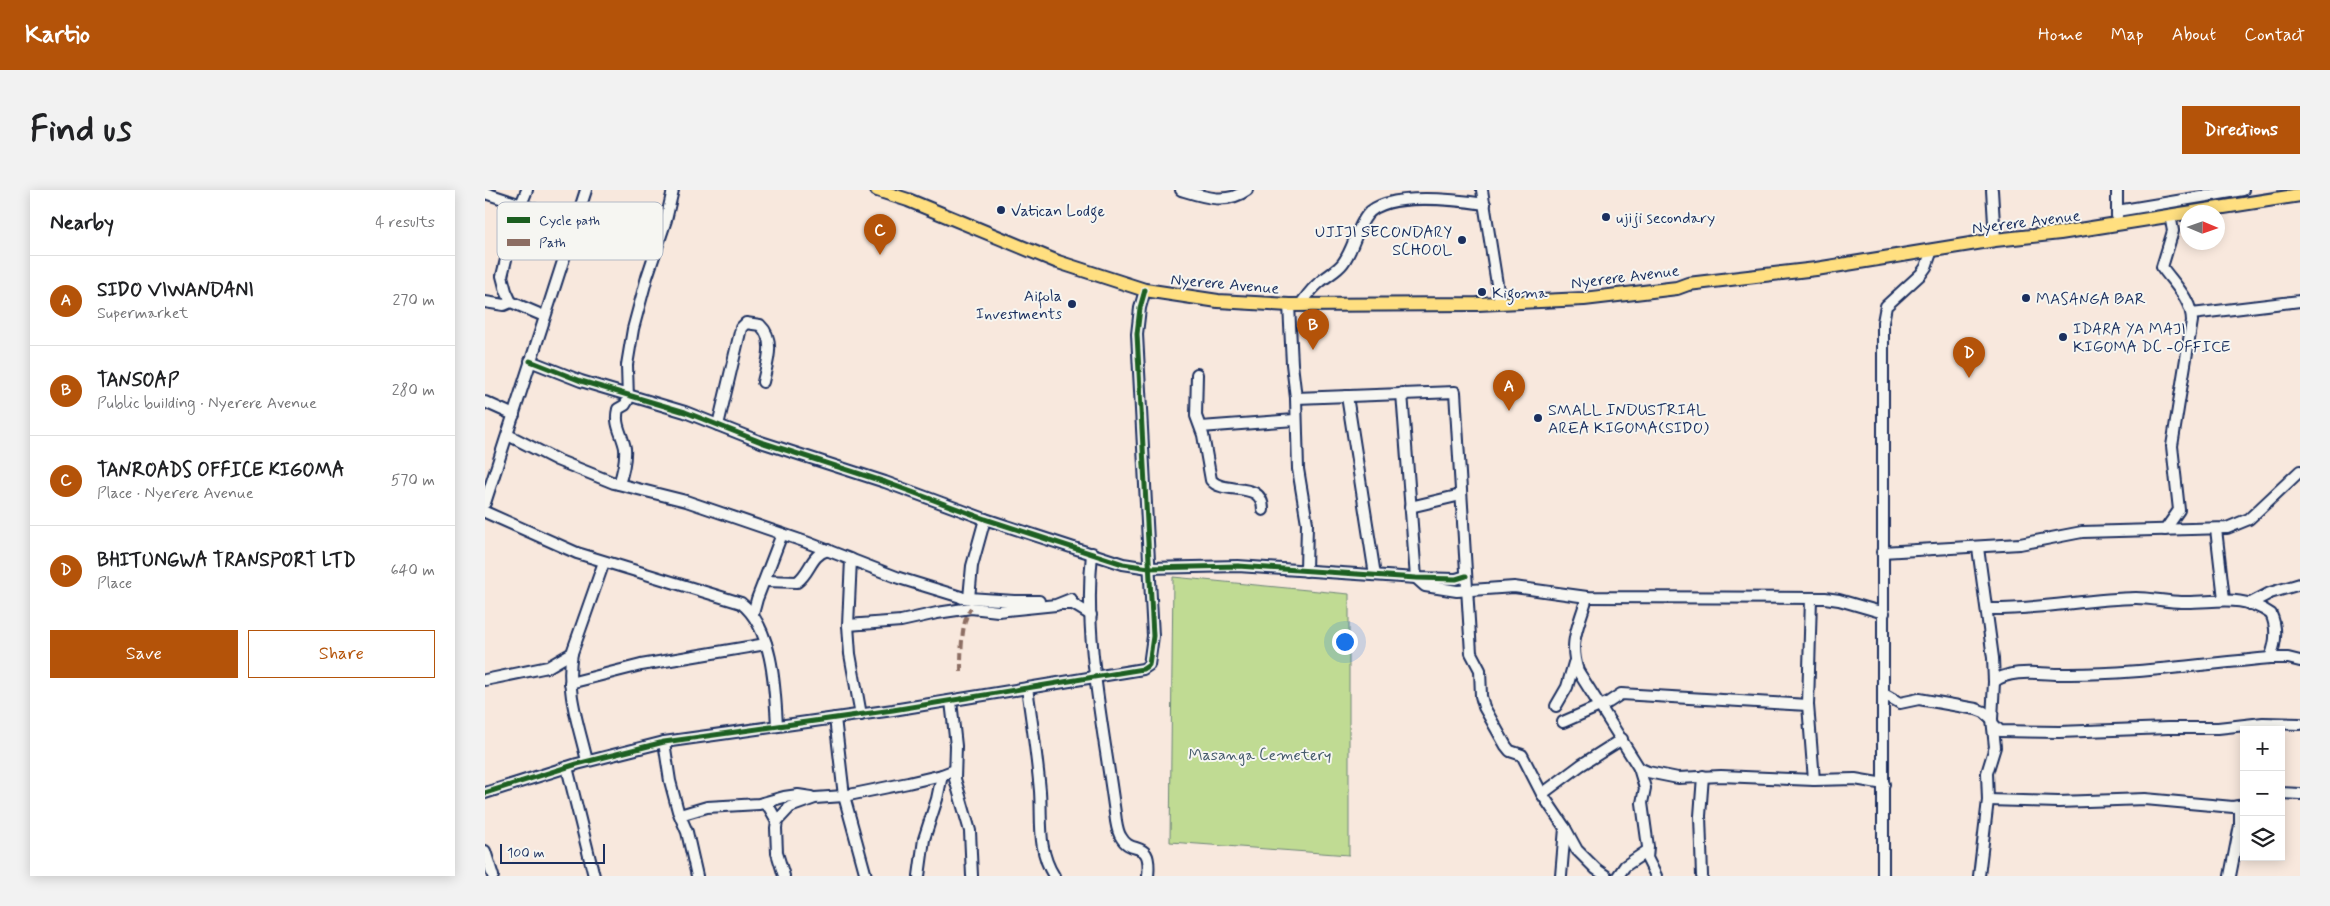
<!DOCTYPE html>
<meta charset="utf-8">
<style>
body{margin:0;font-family:Mynerve,sans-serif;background:#f2f2f2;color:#202124}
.controls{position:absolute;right:15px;bottom:15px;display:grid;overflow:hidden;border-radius:0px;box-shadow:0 2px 12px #0003}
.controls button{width:45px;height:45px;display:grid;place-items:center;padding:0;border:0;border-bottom:1px solid #e0e0e0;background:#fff;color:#202124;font:25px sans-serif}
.compass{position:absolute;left:1695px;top:15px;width:45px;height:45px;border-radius:50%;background:#fff;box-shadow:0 2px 12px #0003;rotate:92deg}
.scale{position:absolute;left:15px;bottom:12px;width:105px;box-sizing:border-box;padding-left:5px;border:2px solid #1b2f5e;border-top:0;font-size:14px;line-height:18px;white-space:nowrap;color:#1b2f5e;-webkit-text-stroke:4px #f6f6f2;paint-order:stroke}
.you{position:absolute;left:859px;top:451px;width:18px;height:18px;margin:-12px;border:4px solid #fff;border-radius:50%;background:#1a73e8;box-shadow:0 0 0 8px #1a73e833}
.badge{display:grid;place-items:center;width:32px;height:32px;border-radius:50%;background:#b45309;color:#fff;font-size:16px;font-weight:700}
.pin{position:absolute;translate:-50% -41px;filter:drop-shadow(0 1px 2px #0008)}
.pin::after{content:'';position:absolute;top:26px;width:18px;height:15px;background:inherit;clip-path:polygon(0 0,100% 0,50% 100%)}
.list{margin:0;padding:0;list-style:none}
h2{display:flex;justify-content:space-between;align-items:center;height:65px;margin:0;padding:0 20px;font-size:21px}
h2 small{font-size:16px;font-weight:400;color:#757577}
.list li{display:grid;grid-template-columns:32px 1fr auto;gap:15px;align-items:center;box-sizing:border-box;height:90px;padding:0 20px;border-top:1px solid #e0e0e0}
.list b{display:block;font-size:19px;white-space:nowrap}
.list p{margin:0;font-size:16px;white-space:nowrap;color:#757577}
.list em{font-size:16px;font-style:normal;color:#757577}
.actions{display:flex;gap:10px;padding:15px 20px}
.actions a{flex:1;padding:11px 0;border:1px solid #b45309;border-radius:0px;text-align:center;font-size:18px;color:#b45309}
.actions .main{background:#b45309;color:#fff}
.icon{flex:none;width:28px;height:28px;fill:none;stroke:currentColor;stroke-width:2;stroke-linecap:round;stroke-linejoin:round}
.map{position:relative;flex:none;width:1815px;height:686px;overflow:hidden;border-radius:0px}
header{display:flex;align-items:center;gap:30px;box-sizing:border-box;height:70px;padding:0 25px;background:#b45309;color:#fff}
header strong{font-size:24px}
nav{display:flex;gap:28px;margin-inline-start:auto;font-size:18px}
.intro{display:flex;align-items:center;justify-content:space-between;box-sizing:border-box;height:120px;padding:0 30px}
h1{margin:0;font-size:35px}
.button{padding:12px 22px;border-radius:0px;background:#b45309;color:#fff;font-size:18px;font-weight:700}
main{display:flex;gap:30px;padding:0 30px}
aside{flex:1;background:#fff;border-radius:0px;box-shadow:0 2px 12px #0003}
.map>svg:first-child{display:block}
</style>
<header>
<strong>Kartio</strong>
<nav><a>Home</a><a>Map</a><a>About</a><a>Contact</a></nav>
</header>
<div class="intro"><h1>Find us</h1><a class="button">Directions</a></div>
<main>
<aside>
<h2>Nearby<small>4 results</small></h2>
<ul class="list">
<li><span class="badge">A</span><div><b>SIDO VIWANDANI</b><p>Supermarket</p></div><em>270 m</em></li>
<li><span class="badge">B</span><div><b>TANSOAP</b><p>Public building · Nyerere Avenue</p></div><em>280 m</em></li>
<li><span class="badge">C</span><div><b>TANROADS OFFICE KIGOMA</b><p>Place · Nyerere Avenue</p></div><em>570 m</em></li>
<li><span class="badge">D</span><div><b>BHITUNGWA TRANSPORT LTD</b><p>Place</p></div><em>640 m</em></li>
</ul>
<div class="actions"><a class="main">Save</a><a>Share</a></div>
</aside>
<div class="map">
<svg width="1815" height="686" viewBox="0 0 1815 686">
<rect width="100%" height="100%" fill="#f8e8dd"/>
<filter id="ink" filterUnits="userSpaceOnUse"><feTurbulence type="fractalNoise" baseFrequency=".02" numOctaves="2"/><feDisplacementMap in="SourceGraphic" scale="10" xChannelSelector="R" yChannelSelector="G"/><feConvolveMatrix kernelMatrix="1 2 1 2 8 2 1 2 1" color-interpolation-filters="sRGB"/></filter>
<g filter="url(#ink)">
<polygon fill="#c0db93" stroke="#6e8578" points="688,387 864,404 864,665 685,652"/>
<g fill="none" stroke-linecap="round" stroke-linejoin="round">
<g stroke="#1b2f5e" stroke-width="14">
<g id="minor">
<path d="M 696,0 C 719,7 741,15 762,0"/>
<polyline points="997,0 1015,113"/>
<polyline points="1507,0 1510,50"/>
<polyline points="0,3 91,33"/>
<polyline points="1632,21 1758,0"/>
<polyline points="1632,26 1632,0"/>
<polyline points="0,112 19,115 26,112 59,126"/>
<polyline points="26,112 21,101 17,86 32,24 42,0"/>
<polyline points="804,115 807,174 811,208 813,279 822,333 821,381"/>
<path d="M 815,115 C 821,107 827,98 835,92 C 843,85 852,81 858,73 C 869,58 871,39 882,25 C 901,1 972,10 1000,14"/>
<polyline points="1707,124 1815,111"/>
<polyline points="45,171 96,191 200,222 276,252 400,292 500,329 638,374 664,378 753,376 931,388 971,389 981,386"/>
<path d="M 712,184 L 711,226 L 718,245 L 726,290 C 739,306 778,289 778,320"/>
<polyline points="917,203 931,388 940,396 972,401 1029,397 1102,407 1340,408 1354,410 1399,423"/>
<polyline points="862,206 890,385"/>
<polyline points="811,208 970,202 986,463 995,480 996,506 999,517 1021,556 1025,561 1037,565 1057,604 1080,638 1092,660 1111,679 1121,686"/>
<polyline points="0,212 29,225"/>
<path d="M 233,235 L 256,138 L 261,133 L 275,135 C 291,150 282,173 278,192"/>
<polyline points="716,237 810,230"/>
<polyline points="23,245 72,270 129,293 201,311 321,352 414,388 476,407"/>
<path d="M 134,294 C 138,282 141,271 140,258 C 137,243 129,235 133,219 L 140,215 L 143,210 L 142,175 L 148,139 L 162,87 L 181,30 L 188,0"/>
<polyline points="0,313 101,0"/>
<polyline points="925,317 976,305"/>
<path d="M 0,322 L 92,363 L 256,413 C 288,438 290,498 292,536"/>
<polyline points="1731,339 1739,409"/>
<path d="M 1680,340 L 1694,320 L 1687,256 L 1707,131 C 1707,110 1689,94 1677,77 L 1688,41 L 1685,25"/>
<polyline points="1493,358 1508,468 1509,492 1507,529 1510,557 1502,583 1503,610 1494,686"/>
<polyline points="1397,362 1535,354 1597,342 1742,338 1764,329 1815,281"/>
<path d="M 607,363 C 598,452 620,543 631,631 C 632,637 633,643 636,647 C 647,667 667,647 663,686"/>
<polyline points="366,369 363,435 365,464 376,525"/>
<path d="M 280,391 L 312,392 C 326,382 325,365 343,360"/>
<path d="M 1102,407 C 1094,436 1083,451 1093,481 L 1154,578 L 1163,582 L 1193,588 L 1236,586 L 1329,590 L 1370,589 L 1399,594"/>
<polyline points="477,408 484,408 487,376 500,329"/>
<polyline points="484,408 529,411 554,411"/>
<polyline points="1326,408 1323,515 1329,590"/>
<polyline points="577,414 588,414 606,425"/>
<polyline points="1764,414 1785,403 1815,394"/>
<path d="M 1502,419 C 1553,420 1601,409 1651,408 C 1667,408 1682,412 1697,412 C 1730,413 1757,403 1786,424 C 1793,439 1791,453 1785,468"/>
<polyline points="268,424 272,409 297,344"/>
<polyline points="363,435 416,431 452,423 486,418 513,421 571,415 586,409"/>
<path d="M 87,463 C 80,500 94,536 102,571"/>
<polyline points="0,490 63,477 87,463 119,372"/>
<path d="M 1509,492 C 1524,478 1557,484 1576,484 C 1646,485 1716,474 1785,468 L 1803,468 L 1815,471"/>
<polyline points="85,493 156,475 281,454"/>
<path d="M 542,498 C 547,532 552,567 555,601 C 557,632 552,659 569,686"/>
<polyline points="1399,504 1415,513 1434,509 1491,519 1499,522 1507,529"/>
<polyline points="466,511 471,556 470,589 485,641 487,686"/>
<polyline points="1071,516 1082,497 1089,473"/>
<polyline points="350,528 359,606 381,686"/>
<polyline points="1078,532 1124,512 1136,504 1323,515"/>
<polyline points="1508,534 1515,541 1574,542 1683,538 1733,538 1778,533 1815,534"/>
<polyline points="179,552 185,591 193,621 202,642 212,686"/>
<polyline points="82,577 109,686"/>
<polyline points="1154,578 1160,598 1157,613 1163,657 1162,668 1171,686"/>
<polyline points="0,603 92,574 179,552 408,520 658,479 664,475 668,446 652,144 655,118 660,100"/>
<polyline points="1796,603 1815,604"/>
<polyline points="1057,604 1096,575 1137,549"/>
<polyline points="1503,610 1573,612 1660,609 1748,617 1759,615"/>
<polyline points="278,613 284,617 292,631"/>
<polyline points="195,625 222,617 274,614 299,607 313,605 326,607"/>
<polyline points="0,661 8,686"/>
<polyline points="299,686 292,663 291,638 292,631 305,617 330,608 359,606 423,593 457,585 470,580"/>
<polyline points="434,686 439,649 452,609 457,585"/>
<polyline points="1076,686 1080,638"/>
<polyline points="1133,686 1140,676 1162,661"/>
<polyline points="1217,686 1215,626 1218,586"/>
<polyline points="1398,686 1398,132 1401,116 1436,84 1441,77 1447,60"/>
<polyline points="1745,686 1755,635 1755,616"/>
</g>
</g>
<g stroke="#1b2f5e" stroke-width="16">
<polyline id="major" points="392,0 423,10 573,72 660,100 733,111 804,115 992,114 1099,109 1192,98 1203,94 1331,79 1510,50 1575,43 1815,5"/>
</g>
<use href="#minor" stroke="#f6f6f2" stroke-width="10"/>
<use href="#major" stroke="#ffdf80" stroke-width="12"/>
<path stroke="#8d6e63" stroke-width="4" stroke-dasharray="8 4" stroke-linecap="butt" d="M 476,482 C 476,465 476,430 486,418"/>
<g stroke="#f6f6f2" stroke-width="8">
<g id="cycleway">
<polyline points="45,171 96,191 200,222 276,252 400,292 500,329 638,374 664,378 753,376 931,388 971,389 981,386"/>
<polyline points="0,603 92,574 179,552 408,520 658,479 664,475 668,446 652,144 655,118 660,100"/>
</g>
</g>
<use href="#cycleway" stroke="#1b5e20" stroke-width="5"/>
</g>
</g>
<g fill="#1b2f5e" stroke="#f6f6f2" stroke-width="2">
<circle cx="516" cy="20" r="5"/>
<circle cx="1121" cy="27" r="5"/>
<circle cx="977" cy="50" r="5"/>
<circle cx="997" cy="102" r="5"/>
<circle cx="1541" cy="108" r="5"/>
<circle cx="587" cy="114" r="5"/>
<circle cx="1578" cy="147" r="5"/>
<circle cx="1053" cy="228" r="5"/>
</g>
<g text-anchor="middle" stroke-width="4" stroke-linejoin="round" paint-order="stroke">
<g font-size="16" fill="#1b2f5e" stroke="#f6f6f2" text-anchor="start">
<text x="526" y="26">Vatican Lodge</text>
<text x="1131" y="33">ujiji secondary</text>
<text x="967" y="47" text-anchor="end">UJIJI SECONDARY<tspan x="967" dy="18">SCHOOL</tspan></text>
<text x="1007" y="108">Kigoma</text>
<text x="577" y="111" text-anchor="end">Aifola<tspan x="577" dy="18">Investments</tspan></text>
<text x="1551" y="114">MASANGA BAR</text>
<text x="1588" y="144">IDARA YA MAJI<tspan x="1588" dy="18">KIGOMA DC -OFFICE</tspan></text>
<text x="1063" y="225">SMALL INDUSTRIAL<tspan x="1063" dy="18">AREA KIGOMA(SIDO)</tspan></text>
</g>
<g font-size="16" fill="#1b2f5e" stroke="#f6f6f2">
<text transform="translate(1541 31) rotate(-7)" y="6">Nyerere Avenue</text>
<text transform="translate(1140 86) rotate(-7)" y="6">Nyerere Avenue</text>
<text transform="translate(740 93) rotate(5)" y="6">Nyerere Avenue</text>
</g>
<g font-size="16" fill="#445a6b" stroke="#f6f6f2">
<text x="775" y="570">Masanga Cemetery</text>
</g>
</g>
<rect x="12" y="12" width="166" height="58" rx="8" fill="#f6f6f2" stroke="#b4bac6" stroke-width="1"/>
<rect x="22" y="27" width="23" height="6" fill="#1b5e20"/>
<rect x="22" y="49" width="23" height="7" fill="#8d6e63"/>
<g font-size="14" fill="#1b2f5e">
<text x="54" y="35">Cycle path</text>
<text x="54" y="57">Path</text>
</g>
</svg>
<div class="controls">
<button>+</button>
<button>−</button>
<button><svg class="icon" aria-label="layers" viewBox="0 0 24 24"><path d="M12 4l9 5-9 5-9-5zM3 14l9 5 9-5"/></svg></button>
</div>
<svg class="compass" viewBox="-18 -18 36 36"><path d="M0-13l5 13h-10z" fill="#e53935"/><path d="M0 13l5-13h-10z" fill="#757577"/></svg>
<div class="scale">100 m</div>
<div class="you"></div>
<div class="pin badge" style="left:1024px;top:221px">A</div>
<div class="pin badge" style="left:828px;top:160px">B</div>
<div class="pin badge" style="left:395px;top:65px">C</div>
<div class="pin badge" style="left:1484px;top:188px">D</div>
</div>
</main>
